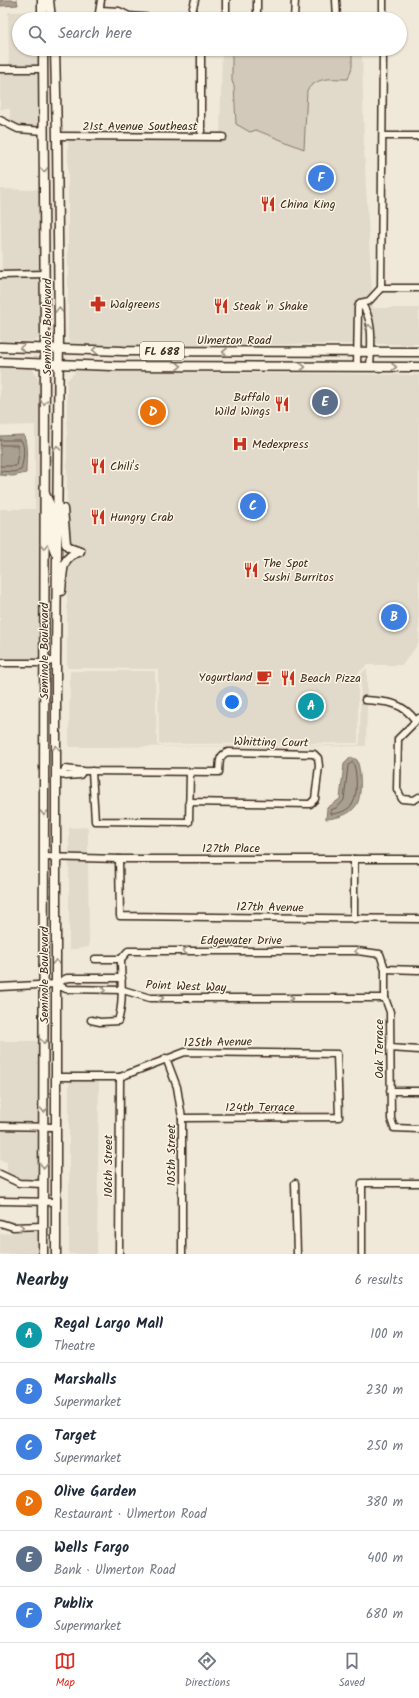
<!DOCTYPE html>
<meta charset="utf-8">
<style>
body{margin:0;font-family:Kalam,sans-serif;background:#f6f6f7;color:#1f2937}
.you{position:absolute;left:232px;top:702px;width:14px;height:14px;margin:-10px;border:3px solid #fff;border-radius:50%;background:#1a73e8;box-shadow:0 0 0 6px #1a73e833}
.badge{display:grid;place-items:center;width:26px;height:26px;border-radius:50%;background:#d93025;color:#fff;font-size:13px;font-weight:700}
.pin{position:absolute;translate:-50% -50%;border:2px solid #fff;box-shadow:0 1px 4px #0006}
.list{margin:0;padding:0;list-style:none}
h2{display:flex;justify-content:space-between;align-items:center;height:52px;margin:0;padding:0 16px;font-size:17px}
h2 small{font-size:13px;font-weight:400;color:#747a83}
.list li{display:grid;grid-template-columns:26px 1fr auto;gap:12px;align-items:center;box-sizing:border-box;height:56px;padding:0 16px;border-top:1px solid #e0e1e3}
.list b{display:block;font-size:15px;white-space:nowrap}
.list p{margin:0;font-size:13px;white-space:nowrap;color:#747a83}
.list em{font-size:13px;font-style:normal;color:#747a83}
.icon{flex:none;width:22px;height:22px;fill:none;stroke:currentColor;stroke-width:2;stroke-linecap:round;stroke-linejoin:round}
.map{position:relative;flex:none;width:419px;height:1254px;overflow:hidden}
.search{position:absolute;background:#fff;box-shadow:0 1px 3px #0004;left:12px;right:12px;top:12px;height:44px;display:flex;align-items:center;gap:10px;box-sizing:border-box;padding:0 14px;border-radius:22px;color:#747a83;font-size:15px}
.sheet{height:388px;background:#fff}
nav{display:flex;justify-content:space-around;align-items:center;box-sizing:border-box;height:56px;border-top:1px solid #e0e1e3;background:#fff;font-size:11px;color:#747a83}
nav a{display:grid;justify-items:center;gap:2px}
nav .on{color:#d93025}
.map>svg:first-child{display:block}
</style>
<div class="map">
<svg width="419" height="1254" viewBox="0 0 419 1254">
<rect width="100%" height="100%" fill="#f0e9d9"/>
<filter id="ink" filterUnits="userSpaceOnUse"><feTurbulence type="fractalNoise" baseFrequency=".025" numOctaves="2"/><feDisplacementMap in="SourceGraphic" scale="8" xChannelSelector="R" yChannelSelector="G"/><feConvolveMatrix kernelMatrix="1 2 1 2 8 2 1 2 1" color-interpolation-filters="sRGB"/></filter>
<g filter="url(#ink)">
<g fill="#e1d9c9">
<polygon points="39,11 39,19 19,19 19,49 39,49 40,66 9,66 8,12"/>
<polygon points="222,49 232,49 232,81 234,85 235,118 256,130 303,148 307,90 313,83 322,79 348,79 352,67 352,49 362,49 364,149 372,293 367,298 357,301 355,307 355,344 73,346 68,339 68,140 226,140 226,134 203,134 220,133"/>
<polygon points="0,72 40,72 40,134 10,131 10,109 0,109"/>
<polygon points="40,188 41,272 2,272 0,189 33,190"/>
<polygon points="0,278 41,278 42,338 33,341 0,341"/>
<polygon points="372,301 373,308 419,308 419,344 373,344 372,323 366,305"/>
<polygon points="0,368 32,368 41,384 40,660 0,660 0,509 35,509 35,425 0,426"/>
<polygon points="76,371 419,375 419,643 402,665 367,665 358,673 358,743 159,744 158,669 67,668 67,380"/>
<polygon points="367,668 367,698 362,697 362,703 367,704 366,746 69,747 70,671 155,671 157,744 159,746 358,745 360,743 361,674"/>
<polygon points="88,827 88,855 69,855 69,828"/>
<polygon points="69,861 88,861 89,947 69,950"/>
<polygon points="0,1041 41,1041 41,1124 3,1123 3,1122 0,1122"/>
<polygon points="69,1080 99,1080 97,1254 69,1254"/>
<polygon points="2,1129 41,1130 41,1181 19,1180 7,1174 7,1162 0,1160"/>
<polygon points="41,1229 41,1254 0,1254 0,1234"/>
</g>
<path fill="#d2c9ba" stroke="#867a6c" d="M 232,49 L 352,49 L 352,67 L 348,79 C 331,79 319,76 307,90 L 304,149 L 256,130 L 250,132 L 236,124 L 234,86 L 232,81 Z"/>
<g fill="#aaa091" stroke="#7e7163">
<polygon points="0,0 17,0 18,5 0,6"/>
<path d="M 24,435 C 28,449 26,459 26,473 L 13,476 L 0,475 L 0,436 Z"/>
<path d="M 351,757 L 357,760 C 361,770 362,795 357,804 C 351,815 337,818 326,819 L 327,808 L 340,799 L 344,764 Z"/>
</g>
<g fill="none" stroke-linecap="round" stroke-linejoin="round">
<g stroke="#67594c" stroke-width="1">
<path d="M 0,440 L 21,440 C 26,447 23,462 21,470 L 13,472 L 0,471"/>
<polyline points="0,445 17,445 18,452 16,466 0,466"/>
<path d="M 353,762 C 357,770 358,795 353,803 C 349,810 339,814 331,814 L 331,810 L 338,807 L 344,800 L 348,766 Z"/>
</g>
<g stroke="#3b2a1e" stroke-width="9">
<g id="minor">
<polyline points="226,0 226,19"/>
<polyline points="257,0 257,19"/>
<polyline points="336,0 337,19"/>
<polyline points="100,10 119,11 129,16 168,19"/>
<polyline points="98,19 101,0"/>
<polyline points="190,19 195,0"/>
<polyline points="294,19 295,0"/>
<polyline points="383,19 383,0"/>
<polyline points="383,49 381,288 419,288"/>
<polyline points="0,69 43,69"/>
<polyline points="0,120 18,129 44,131"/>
<polyline points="201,131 201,49"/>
<polyline points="57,136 223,137"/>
<polyline points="383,136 419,136"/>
<polyline points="0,275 45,274"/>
<path d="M 360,303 C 375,317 371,348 370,367"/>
<polyline points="357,367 358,307 360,303 369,301 381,288"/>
<polyline points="0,663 44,663 56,660"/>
<path d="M 365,700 C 386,702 401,701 415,720"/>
<polyline points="419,718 398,739 397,789 402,799 414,800 419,797"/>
<polyline points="92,771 95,821 189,822 190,772"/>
<polyline points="60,773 66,776 80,775 83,771"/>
<path d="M 63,773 L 65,769 L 83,771 L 219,772 C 220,763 218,755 228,752 L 314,754 L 318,758 L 319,766 L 315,799 L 310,804 L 189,802"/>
<polyline points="44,857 119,859 419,859"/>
<polyline points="119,859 120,916 419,919"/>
<polyline points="354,919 354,859"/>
<polyline points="95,959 121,959"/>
<polyline points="385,969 419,970"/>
<polyline points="56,984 67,978 122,978"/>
<polyline points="0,987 56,984 66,989 123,990 150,998 385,998"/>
<path d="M 91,1020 L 100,1022 L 118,1021 C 124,1002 121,979 121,959 L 128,951 L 357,951 L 380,954 L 385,969 L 385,998 L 390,1012 L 391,1119 L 394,1128 L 419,1129"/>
<polyline points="390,1048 419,1050"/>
<polyline points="166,1058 177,1087 182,1118 182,1254"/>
<polyline points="56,1077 120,1077 185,1052 337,1054 339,1117 182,1118"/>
<polyline points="390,1091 419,1091"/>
<polyline points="0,1126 56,1127"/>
<polyline points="0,1174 19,1183 43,1184"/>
<polyline points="295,1183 297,1254"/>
<polyline points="0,1201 56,1202"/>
<polyline points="0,1223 13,1227 43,1226"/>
<polyline points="119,1254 120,1077"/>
<polyline points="362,1254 362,1183 419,1183"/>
</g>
</g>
<g stroke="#3b2a1e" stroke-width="11">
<g id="major">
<polyline points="42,0 42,19"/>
<polyline points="49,0 51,19"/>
<polyline points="43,49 45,334 43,1254"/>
<polyline points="55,49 57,136 59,332 56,660 56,1254"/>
<polyline points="0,347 123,351 419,352"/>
<polyline points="0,362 112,366 419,367"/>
<polyline points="45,494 50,505 51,541 55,552"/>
<polyline points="63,509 66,544 69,547 80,551"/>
<path d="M 61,591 C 63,573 60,557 79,552"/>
</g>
</g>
<use href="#minor" stroke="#fcf5e5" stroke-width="6"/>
<use href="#major" stroke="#fcf5e5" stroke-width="8"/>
</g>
<defs><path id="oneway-chevron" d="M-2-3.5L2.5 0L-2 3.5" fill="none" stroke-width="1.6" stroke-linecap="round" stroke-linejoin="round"/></defs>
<g stroke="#9c9082">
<use href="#oneway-chevron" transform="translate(44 170) rotate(89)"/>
<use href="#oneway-chevron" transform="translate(59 310) rotate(-91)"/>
<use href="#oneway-chevron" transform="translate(369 327) rotate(-95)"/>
<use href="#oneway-chevron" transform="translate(22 348) rotate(-179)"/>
<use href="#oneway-chevron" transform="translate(95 350) rotate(-178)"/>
<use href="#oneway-chevron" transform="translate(225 352) rotate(-180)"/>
<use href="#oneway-chevron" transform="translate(179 366)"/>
<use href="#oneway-chevron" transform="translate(303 367)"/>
<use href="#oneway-chevron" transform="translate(394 367)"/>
<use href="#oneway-chevron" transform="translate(44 402) rotate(90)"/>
<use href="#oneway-chevron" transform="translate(57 448) rotate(-90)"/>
<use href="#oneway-chevron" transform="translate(44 546) rotate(90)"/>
<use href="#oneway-chevron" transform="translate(56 748) rotate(-90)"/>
<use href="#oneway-chevron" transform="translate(44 813) rotate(90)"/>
<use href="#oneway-chevron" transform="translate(185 951) rotate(180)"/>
<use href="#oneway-chevron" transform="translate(357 951) rotate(-179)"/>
<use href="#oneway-chevron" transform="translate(56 962) rotate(-90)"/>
<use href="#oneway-chevron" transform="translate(103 990) rotate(1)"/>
<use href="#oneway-chevron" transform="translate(161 998)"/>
<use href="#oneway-chevron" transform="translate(291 998)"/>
<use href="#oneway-chevron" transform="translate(44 1041) rotate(90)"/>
<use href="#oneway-chevron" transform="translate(44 1110) rotate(90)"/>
<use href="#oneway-chevron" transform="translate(44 1166) rotate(90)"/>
<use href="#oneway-chevron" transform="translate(21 1227) rotate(-1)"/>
</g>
</g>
<defs>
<g id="restaurant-bare" transform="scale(1.2)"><path d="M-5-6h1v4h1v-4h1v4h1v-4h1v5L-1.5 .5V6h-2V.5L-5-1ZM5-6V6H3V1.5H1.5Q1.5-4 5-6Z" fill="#c8321e" stroke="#fcf5e5" stroke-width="2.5" paint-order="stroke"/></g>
<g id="pharmacy-bare" transform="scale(1.2)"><path d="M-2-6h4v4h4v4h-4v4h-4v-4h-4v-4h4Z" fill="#c8321e" stroke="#fcf5e5" stroke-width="2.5" paint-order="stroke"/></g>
<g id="hospital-bare" transform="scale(1.2)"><path d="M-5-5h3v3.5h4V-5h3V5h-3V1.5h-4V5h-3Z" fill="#c8321e" stroke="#fcf5e5" stroke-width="2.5" paint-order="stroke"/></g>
<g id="cafe-bare" transform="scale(1.2)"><path d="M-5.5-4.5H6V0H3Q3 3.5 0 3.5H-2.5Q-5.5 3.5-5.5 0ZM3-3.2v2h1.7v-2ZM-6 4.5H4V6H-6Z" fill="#c8321e" stroke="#fcf5e5" stroke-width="2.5" paint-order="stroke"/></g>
</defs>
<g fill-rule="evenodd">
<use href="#restaurant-bare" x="268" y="204"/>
<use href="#pharmacy-bare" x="98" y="304"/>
<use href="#restaurant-bare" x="221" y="306"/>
<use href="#restaurant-bare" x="282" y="404"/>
<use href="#hospital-bare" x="240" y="444"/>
<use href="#restaurant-bare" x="98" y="466"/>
<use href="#restaurant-bare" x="98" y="517"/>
<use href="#restaurant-bare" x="251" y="570"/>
<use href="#cafe-bare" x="264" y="677"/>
<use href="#restaurant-bare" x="288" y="678"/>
</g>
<g text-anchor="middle" stroke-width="3" stroke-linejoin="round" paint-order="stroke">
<rect fill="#fcf5e5" stroke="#75675a" stroke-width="1" x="140" y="342" width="44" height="18" rx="3"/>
<g font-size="11" font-weight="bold" fill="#3b2a1e">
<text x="162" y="355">FL 688</text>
</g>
<g font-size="12" fill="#3b2a1e" stroke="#fcf5e5">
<text x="140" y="130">21st Avenue Southeast</text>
<text transform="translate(47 327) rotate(-90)" y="4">Seminole Boulevard</text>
<text x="234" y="344">Ulmerton Road</text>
<text transform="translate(44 651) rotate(-90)" y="4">Seminole Boulevard</text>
<text transform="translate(271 742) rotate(1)" y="4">Whitting Court</text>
<text x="231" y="852">127th Place</text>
<text transform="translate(270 907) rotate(1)" y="4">127th Avenue</text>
<text x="241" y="944">Edgewater Drive</text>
<text transform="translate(44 975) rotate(-90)" y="4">Seminole Boulevard</text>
<text transform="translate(186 986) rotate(2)" y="4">Point West Way</text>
<text transform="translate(218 1042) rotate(-1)" y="4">125th Avenue</text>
<text transform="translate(379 1049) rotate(-90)" y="4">Oak Terrace</text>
<text x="260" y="1111">124th Terrace</text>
<text transform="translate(171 1155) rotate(-90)" y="4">105th Street</text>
<text transform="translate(108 1166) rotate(-90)" y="4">106th Street</text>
</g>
<g font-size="12" fill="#3b2a1e" stroke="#fcf5e5" text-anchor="start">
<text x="280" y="208">China King</text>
<text x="110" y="308">Walgreens</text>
<text x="233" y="310">Steak 'n Shake</text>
<text x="270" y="401" text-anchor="end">Buffalo<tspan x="270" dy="14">Wild Wings</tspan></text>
<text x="252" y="448">Medexpress</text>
<text x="110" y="470">Chili's</text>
<text x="110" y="521">Hungry Crab</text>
<text x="263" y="567">The Spot<tspan x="263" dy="14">Sushi Burritos</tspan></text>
<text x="252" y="681" text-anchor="end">Yogurtland</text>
<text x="300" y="682">Beach Pizza</text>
</g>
</g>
</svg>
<div class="you"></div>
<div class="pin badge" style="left:311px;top:706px;background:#0f9aa8">A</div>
<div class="pin badge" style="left:394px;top:617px;background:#3f7fe0">B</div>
<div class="pin badge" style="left:253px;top:506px;background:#3f7fe0">C</div>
<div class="pin badge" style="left:153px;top:412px;background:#e8710a">D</div>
<div class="pin badge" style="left:325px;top:402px;background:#5c6f8a">E</div>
<div class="pin badge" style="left:321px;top:178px;background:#3f7fe0">F</div>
<div class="search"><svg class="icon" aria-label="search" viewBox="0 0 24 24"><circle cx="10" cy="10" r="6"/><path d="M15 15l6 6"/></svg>Search here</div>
</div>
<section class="sheet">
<h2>Nearby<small>6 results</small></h2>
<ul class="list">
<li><span class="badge" style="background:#0f9aa8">A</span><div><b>Regal Largo Mall</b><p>Theatre</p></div><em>100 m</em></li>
<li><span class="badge" style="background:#3f7fe0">B</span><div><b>Marshalls</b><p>Supermarket</p></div><em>230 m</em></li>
<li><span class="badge" style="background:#3f7fe0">C</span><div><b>Target</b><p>Supermarket</p></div><em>250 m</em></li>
<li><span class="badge" style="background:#e8710a">D</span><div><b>Olive Garden</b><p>Restaurant · Ulmerton Road</p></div><em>380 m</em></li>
<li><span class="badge" style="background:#5c6f8a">E</span><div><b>Wells Fargo</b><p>Bank · Ulmerton Road</p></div><em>400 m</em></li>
<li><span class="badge" style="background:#3f7fe0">F</span><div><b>Publix</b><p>Supermarket</p></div><em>680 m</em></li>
</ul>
</section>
<nav>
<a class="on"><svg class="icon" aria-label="map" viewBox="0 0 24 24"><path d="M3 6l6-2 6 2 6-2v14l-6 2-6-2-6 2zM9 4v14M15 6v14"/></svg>Map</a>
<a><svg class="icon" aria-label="directions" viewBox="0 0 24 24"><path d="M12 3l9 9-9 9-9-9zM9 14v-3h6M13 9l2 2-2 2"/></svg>Directions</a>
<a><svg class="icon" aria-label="saved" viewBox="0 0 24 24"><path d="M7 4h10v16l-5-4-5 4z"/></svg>Saved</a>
</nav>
